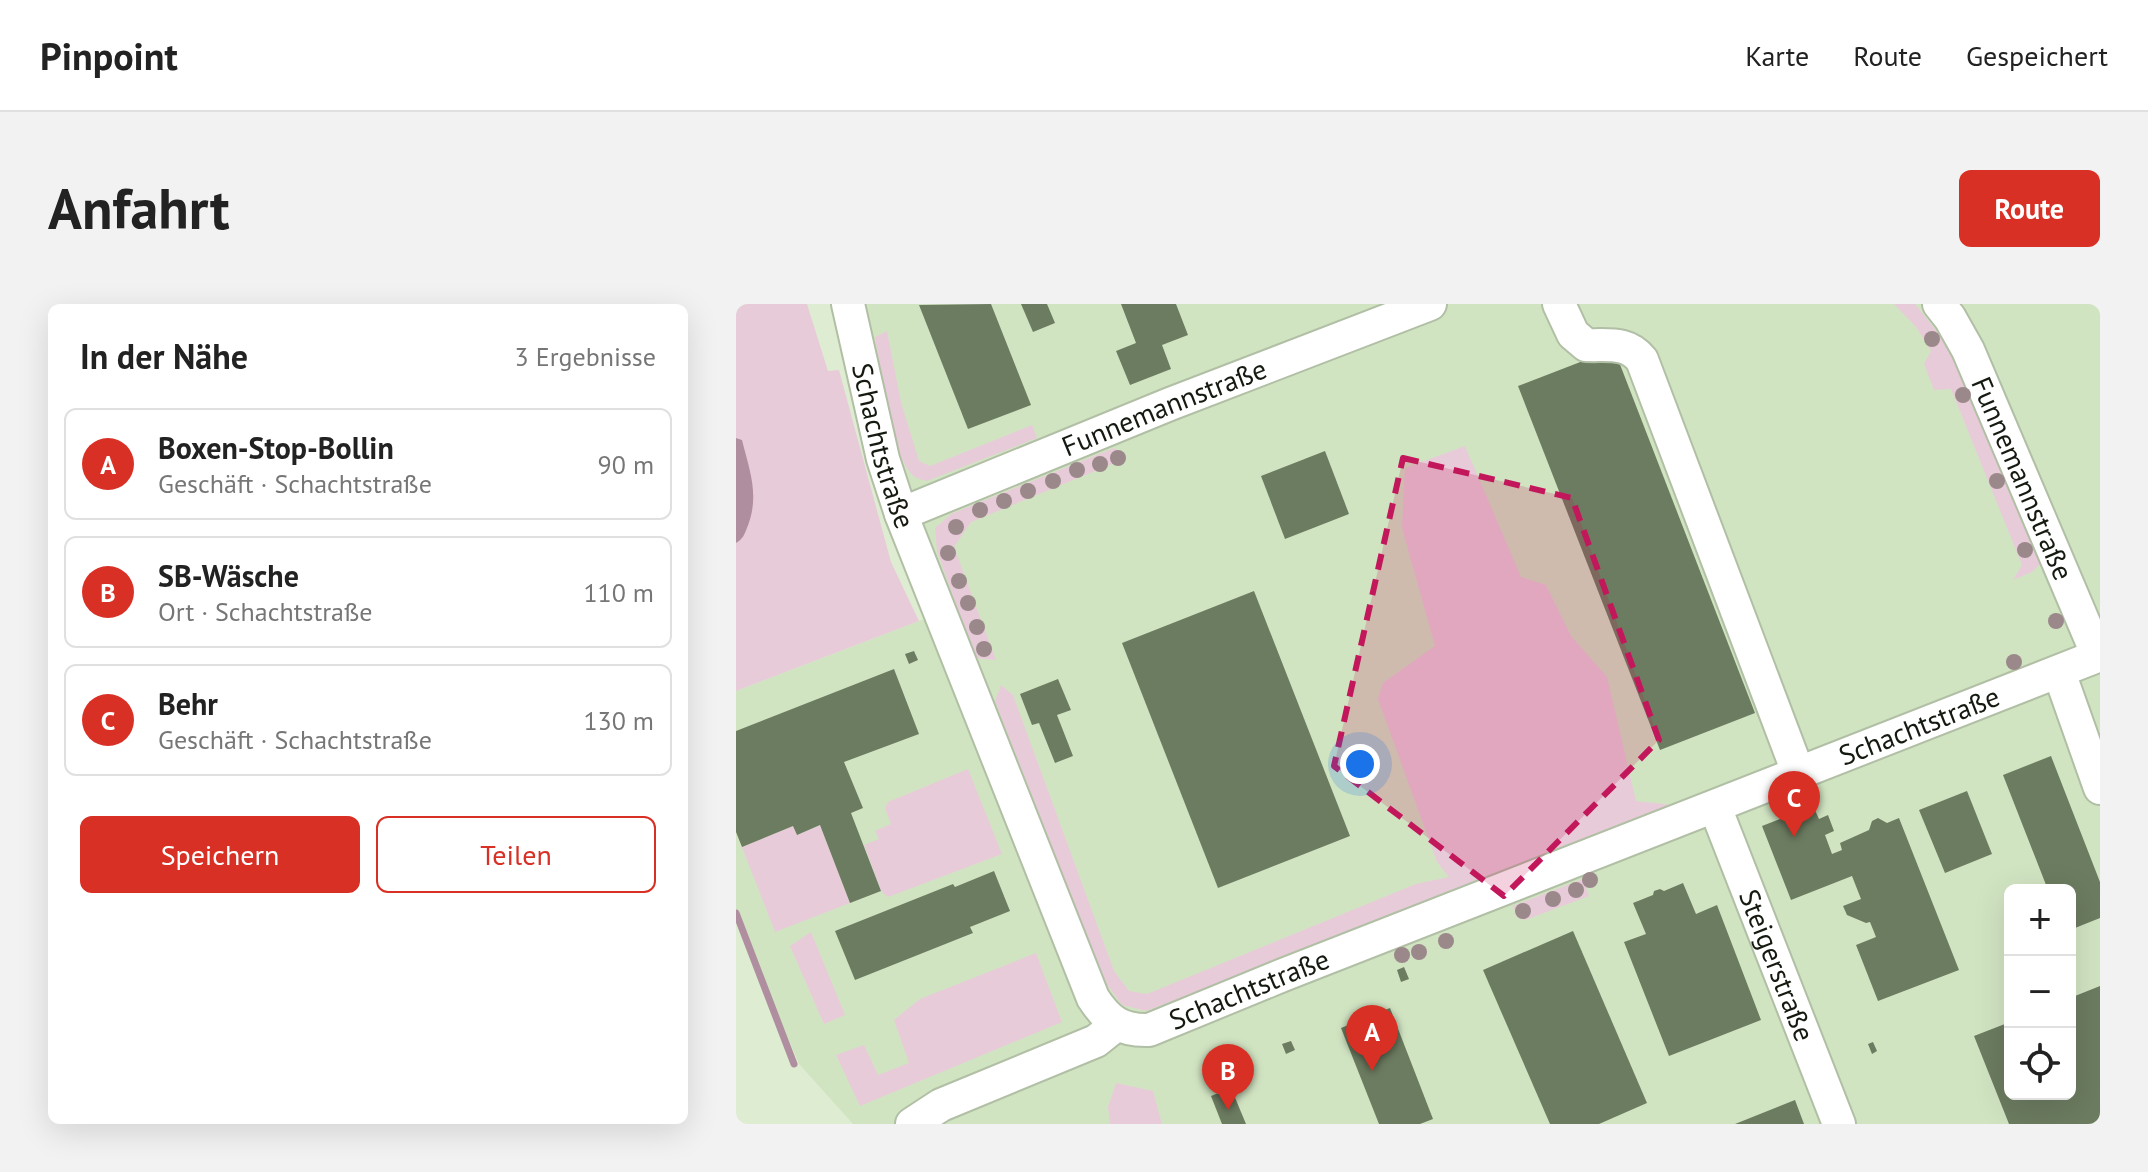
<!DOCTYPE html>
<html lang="de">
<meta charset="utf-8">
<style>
body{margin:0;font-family:"PT Sans",sans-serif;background:#f2f2f2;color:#222}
.controls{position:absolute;right:24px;bottom:24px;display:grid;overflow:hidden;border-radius:12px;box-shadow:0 8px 32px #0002}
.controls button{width:72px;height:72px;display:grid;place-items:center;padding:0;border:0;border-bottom:2px solid #e0e0e0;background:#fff;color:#222;font:40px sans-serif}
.you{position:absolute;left:624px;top:460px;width:28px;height:28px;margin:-20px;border:6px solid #fff;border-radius:50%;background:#1a73e8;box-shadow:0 0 0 12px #1a73e833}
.badge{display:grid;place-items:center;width:52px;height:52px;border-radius:50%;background:#d93025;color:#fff;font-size:26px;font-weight:700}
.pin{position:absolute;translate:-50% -66px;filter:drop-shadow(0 2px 4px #0008)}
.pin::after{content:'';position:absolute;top:42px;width:28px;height:24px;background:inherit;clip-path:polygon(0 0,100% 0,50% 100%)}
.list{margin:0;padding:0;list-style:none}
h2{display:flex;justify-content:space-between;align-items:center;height:104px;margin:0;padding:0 32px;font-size:34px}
h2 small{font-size:26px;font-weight:400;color:#767676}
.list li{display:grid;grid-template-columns:52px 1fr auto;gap:24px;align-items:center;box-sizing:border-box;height:112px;margin:0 16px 16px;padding:0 16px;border:2px solid #e0e0e0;border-radius:12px}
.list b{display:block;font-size:30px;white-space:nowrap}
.list p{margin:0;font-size:26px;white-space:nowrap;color:#767676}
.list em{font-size:26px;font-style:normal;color:#767676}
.actions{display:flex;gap:16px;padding:24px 32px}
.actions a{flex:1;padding:18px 0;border:2px solid #d93025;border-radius:12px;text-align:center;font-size:28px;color:#d93025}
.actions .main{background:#d93025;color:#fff}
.icon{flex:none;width:44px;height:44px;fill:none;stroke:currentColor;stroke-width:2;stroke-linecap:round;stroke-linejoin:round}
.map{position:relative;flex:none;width:1364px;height:820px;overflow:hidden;border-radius:12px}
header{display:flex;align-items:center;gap:48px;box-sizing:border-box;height:112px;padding:0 40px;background:#fff;border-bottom:2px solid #e0e0e0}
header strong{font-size:38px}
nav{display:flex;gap:44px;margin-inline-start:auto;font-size:28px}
.intro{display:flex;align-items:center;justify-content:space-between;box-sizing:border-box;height:192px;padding:0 48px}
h1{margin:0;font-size:56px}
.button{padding:20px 36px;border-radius:12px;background:#d93025;color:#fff;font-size:28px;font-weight:700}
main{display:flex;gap:48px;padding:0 48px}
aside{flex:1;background:#fff;border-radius:12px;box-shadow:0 8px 32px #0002}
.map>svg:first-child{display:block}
</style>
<header>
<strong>Pinpoint</strong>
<nav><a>Karte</a><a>Route</a><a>Gespeichert</a></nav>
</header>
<div class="intro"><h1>Anfahrt</h1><a class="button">Route</a></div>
<main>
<aside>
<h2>In der Nähe<small>3 Ergebnisse</small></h2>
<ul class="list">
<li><span class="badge">A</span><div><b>Boxen-Stop-Bollin</b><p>Geschäft · Schachtstraße</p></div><em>90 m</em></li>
<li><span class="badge">B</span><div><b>SB-Wäsche</b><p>Ort · Schachtstraße</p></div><em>110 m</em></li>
<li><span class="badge">C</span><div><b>Behr</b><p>Geschäft · Schachtstraße</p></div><em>130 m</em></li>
</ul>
<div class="actions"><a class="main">Speichern</a><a>Teilen</a></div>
</aside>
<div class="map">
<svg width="1364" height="820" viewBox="0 0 1364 820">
<rect width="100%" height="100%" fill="#deedd2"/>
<path fill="#d1e4c2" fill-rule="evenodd" d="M 102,0 L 1364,0 L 1364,820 L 117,820 L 63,760 L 0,611 L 0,387 L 196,312 ZM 1274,586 L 1334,586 L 1334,790 L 1274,790 Z"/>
<g fill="#e8cbd9">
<polygon points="0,0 71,0 92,67 103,66 155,258 183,317 0,387 0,239 6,235 6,136 0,134"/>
<polygon points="1158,0 1179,0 1206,34 1229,80 1304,260 1296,268 1277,276 1286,261 1215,85 1198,86 1188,60 1195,47 1180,23"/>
<path d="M 151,27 L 165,98 L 183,157 L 194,162 L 296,121 L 301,134 L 191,177 C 187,176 183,175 179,173 C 156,158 144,62 139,33 Z"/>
<polygon points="729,142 785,273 810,281 835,332 871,373 900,497 937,501 718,590 410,707 386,701 367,675 259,397 265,381 277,391 378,667 393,687 411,690 680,580 713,573 701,558 642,395 647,379 699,342 666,224 669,164"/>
<polygon points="378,144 391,154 235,218 218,243 260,356 239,354 201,247 199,224 215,210"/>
<polygon points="232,465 266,550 152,593 145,587 128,541 143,535 139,527 155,520 149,504 152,498"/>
<polygon points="84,521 114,599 39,628 6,543 57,522 61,531"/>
<polygon points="847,575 853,592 789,616 782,614 777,602"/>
<polygon points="75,628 109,711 88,720 54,642"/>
<polygon points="300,649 326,718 124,802 100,751 128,741 142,771 173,759 158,716 184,695"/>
<polygon points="380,779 417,787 426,820 374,820 372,803"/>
</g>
<path fill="#af8e9f" d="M 0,134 L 6,136 C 14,168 24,192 11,224 C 8,231 7,235 0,239 Z"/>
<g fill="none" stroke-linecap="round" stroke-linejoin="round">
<polyline stroke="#af8e9f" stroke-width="7" points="0,609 58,760"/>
</g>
<g fill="#6c7c60">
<polygon points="255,0 295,101 232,125 183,1"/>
<polygon points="285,0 311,0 319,19 297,28"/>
<polygon points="385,0 440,0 452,31 426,41 435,65 394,81 380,47 400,39"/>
<polygon points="878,45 1019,409 924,446 782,82"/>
<polygon points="589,147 613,210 549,235 525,172"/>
<polygon points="518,287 614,532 482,584 386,339"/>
<polygon points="178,347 182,356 173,360 169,350"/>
<polygon points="158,365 183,430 108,458 127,504 115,509 145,587 114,599 84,521 61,531 57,522 6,543 0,528 0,427"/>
<polygon points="322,375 335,406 321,411 337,452 319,459 303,419 296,421 284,390"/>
<polygon points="1315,452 1364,578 1364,614 1334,626 1334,586 1312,586 1267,471"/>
<polygon points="1231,487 1256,550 1209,569 1183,506"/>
<polygon points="1077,502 1083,515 1092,511 1098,527 1089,531 1096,550 1106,546 1104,539 1133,526 1136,517 1142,514 1151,519 1163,514 1223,666 1142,697 1120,641 1140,633 1134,618 1130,619 1111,611 1107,602 1125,595 1116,572 1055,596 1026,522"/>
<polygon points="258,567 274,607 234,623 237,629 119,676 99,627 217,580 219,583"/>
<polygon points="947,579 960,610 981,601 1025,716 933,752 888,638 910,630 897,599 917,591 918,587 924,585 928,587"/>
<polygon points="837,627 911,799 863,820 814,820 747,666"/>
<polygon points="668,663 673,675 665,678 661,666"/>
<polygon points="1364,682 1364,820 1273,820 1238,732 1274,718 1274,790 1334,790 1334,694"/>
<polygon points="654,704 697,815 684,820 643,820 605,724"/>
<polygon points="555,737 559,746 550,750 546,740"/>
<polygon points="1137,738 1141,747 1136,750 1132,740"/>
<polygon points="495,784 510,820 486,820 475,792"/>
<polygon points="1059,796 1068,820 999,820"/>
</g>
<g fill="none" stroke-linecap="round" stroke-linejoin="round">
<g stroke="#b1bfa5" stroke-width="36">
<g id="minor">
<path id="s1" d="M 112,0 L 147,155 L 165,210 L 357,694 C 372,717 385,727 413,726 L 547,671 L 1364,351"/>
<path d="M 823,0 L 837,30 L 850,41 C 872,42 891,37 906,56 L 1063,471"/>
<path id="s2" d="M 1203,0 L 1214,14 L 1232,46 L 1362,352"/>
<path id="s3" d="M 165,210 L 434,100 L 694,0"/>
<polyline points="1323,368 1364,484"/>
<path id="s4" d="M 979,503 L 1103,820"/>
<polyline points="176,820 205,801 360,737 380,721"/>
</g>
</g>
<use href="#minor" stroke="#fff" stroke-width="32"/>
</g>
<g fill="#9b888a">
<circle cx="1196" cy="35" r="8"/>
<circle cx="1227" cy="91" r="8"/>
<circle cx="382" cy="154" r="8"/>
<circle cx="364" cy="160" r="8"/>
<circle cx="341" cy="166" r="8"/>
<circle cx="317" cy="177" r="8"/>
<circle cx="1261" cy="177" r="8"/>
<circle cx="292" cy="187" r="8"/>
<circle cx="268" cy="197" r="8"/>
<circle cx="244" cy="206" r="8"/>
<circle cx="220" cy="223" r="8"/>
<circle cx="1289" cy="246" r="8"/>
<circle cx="212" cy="249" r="8"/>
<circle cx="223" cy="277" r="8"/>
<circle cx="232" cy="299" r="8"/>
<circle cx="1320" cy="317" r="8"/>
<circle cx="241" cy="323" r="8"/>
<circle cx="248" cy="345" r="8"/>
<circle cx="1278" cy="358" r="8"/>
<circle cx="854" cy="576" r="8"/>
<circle cx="840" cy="586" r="8"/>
<circle cx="817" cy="595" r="8"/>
<circle cx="787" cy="607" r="8"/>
<circle cx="710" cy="637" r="8"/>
<circle cx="683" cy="648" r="8"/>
<circle cx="666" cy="651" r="8"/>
</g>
<path fill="#c2185b" fill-opacity="0.2" stroke="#c2185b" stroke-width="6" stroke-dasharray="16 10" stroke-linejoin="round" d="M 667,154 L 836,194 L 923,436 L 768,592 L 598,462 Z"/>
<g text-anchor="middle" stroke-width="6" stroke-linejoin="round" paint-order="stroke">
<g font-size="28" fill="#151a11" stroke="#deedd2">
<text dy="10" stroke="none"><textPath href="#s3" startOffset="284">Funnemannstraße</textPath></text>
<text dy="10" stroke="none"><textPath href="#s1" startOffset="146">Schachtstraße</textPath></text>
<text dy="10" stroke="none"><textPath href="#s2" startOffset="194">Funnemannstraße</textPath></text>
<text dy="10" stroke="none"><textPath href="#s1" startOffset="1634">Schachtstraße</textPath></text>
<text dy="10" stroke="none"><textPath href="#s4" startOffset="170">Steigerstraße</textPath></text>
<text dy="10" stroke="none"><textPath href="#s1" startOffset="914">Schachtstraße</textPath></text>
</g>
</g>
</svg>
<div class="controls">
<button>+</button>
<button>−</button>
<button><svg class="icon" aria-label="locate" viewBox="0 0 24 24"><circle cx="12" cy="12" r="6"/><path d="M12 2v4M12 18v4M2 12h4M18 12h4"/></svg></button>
</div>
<div class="you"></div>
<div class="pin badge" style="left:636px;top:767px">A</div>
<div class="pin badge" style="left:492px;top:806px">B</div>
<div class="pin badge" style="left:1058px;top:533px">C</div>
</div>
</main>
